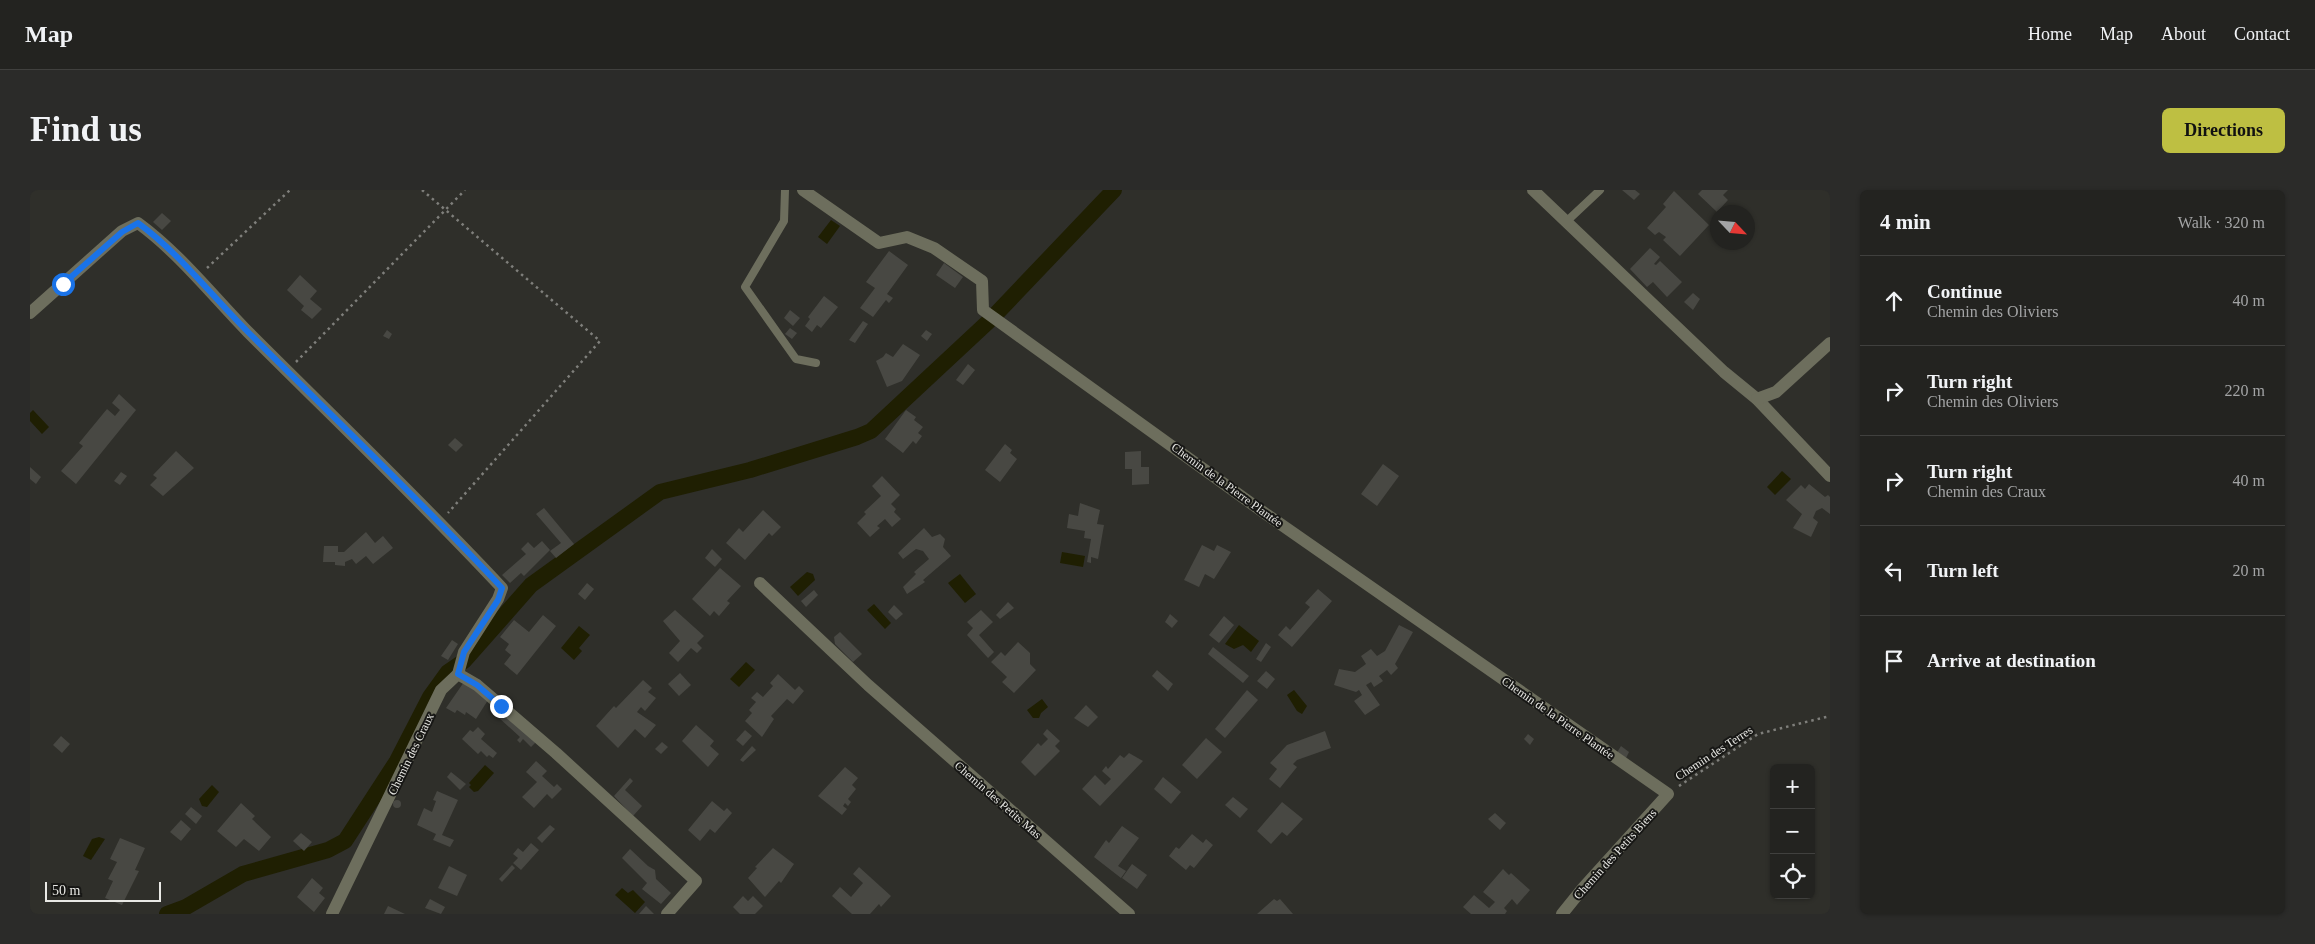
<!DOCTYPE html>
<meta charset="utf-8">
<style>
body{margin:0;font-family:"Times New Roman",serif;background:#2b2b29;color:#f1f3f6}
.controls{position:absolute;right:15px;bottom:15px;display:grid;overflow:hidden;border-radius:8px;box-shadow:0 1px 4px #0004}
.controls button{width:45px;height:45px;display:grid;place-items:center;padding:0;border:0;border-bottom:1px solid #40403e;background:#232320;color:#f1f3f6;font:25px sans-serif}
.compass{position:absolute;left:1680px;top:15px;width:45px;height:45px;border-radius:50%;background:#232320;box-shadow:0 1px 4px #0004;rotate:116deg}
.scale{position:absolute;left:15px;bottom:12px;width:116px;box-sizing:border-box;padding-left:5px;border:2px solid #e9e9e5;border-top:0;font-size:14px;line-height:18px;white-space:nowrap;color:#e9e9e5;-webkit-text-stroke:4px #171715;paint-order:stroke}
.stop{position:absolute;width:15px;height:15px;margin:-11px;border:4px solid #1a73e8;border-radius:50%;background:#fff}
.stop.end{background:#1a73e8;border-color:#fff;box-shadow:0 1px 5px #0008}
.list{margin:0;padding:0;list-style:none}
h2{display:flex;justify-content:space-between;align-items:center;height:65px;margin:0;padding:0 20px;font-size:21px}
h2 small{font-size:16px;font-weight:400;color:#a3a4a5}
.list li{display:grid;grid-template-columns:32px 1fr auto;gap:15px;align-items:center;box-sizing:border-box;height:90px;padding:0 20px;border-top:1px solid #40403e}
.list b{display:block;font-size:19px;white-space:nowrap}
.list p{margin:0;font-size:16px;white-space:nowrap;color:#a3a4a5}
.list em{font-size:16px;font-style:normal;color:#a3a4a5}
.icon{flex:none;width:28px;height:28px;fill:none;stroke:currentColor;stroke-width:2;stroke-linecap:round;stroke-linejoin:round}
.map{position:relative;flex:none;width:1800px;height:724px;overflow:hidden;border-radius:8px}
header{display:flex;align-items:center;gap:30px;box-sizing:border-box;height:70px;padding:0 25px;background:#232320;border-bottom:1px solid #40403e}
header strong{font-size:24px}
nav{display:flex;gap:28px;margin-inline-start:auto;font-size:18px}
.intro{display:flex;align-items:center;justify-content:space-between;box-sizing:border-box;height:120px;padding:0 30px}
h1{margin:0;font-size:35px}
.button{padding:12px 22px;border-radius:8px;background:#bebf42;color:#111;font-size:18px;font-weight:700}
main{display:flex;gap:30px;padding:0 30px}
aside{flex:1;background:#232320;border-radius:8px;box-shadow:0 1px 4px #0004}
.map>svg:first-child{display:block}
</style>
<header>
<strong>Map</strong>
<nav><a>Home</a><a>Map</a><a>About</a><a>Contact</a></nav>
</header>
<div class="intro"><h1>Find us</h1><a class="button">Directions</a></div>
<main>
<div class="map">
<svg width="1800" height="724" viewBox="0 0 1800 724">
<rect width="100%" height="100%" fill="#2f2f2a"/>
<g fill="#1f1f02">
<polygon points="801,30 810,36 797,54 788,47"/>
<polygon points="3,220 19,237 12,244 0,231 0,223"/>
<polygon points="1752,281 1761,289 1745,305 1737,297"/>
<polygon points="1032,362 1055,366 1053,377 1030,373"/>
<polygon points="777,382 783,384 785,390 768,406 760,397"/>
<polygon points="930,384 946,404 935,413 918,393"/>
<polygon points="844,414 861,433 855,439 837,420"/>
<polygon points="1209,435 1229,451 1221,462 1213,455 1204,459 1195,454"/>
<polygon points="549,436 560,445 549,458 552,461 544,470 531,458"/>
<polygon points="716,472 725,480 709,497 700,489"/>
<polygon points="1264,500 1277,516 1272,524 1267,521 1257,505"/>
<polygon points="1012,509 1018,517 1011,523 1009,528 1003,528 997,520"/>
<polygon points="455,575 464,583 448,601 444,602 439,597 441,595 439,593"/>
<polygon points="182,595 189,602 177,617 172,616 169,609"/>
<polygon points="69,647 75,649 61,670 53,666 62,649"/>
<polygon points="592,698 598,703 603,700 615,712 605,723 585,705"/>
</g>
<g fill="none" stroke-linecap="round" stroke-linejoin="round">
<g stroke="#1f1f02" stroke-width="16">
<polyline points="965,125 1084,0"/>
<polyline points="137,724 156,717 213,684 298,660 315,651 367,571 400,507 418,482 434,471 501,395 630,302 720,280 827,247 841,241 959,131"/>
</g>
</g>
<g fill="#484843">
<polygon points="1592,0 1605,0 1610,4 1604,10"/>
<polygon points="1672,0 1698,0 1693,5 1698,10 1687,22 1668,4"/>
<polygon points="1644,1 1679,35 1650,66 1633,50 1636,47 1629,42 1625,45 1617,38 1636,17 1633,14"/>
<polygon points="132,23 141,31 132,40 123,32"/>
<polygon points="1620,58 1630,67 1624,74 1626,75 1630,71 1652,92 1637,107 1623,92 1617,97 1600,79"/>
<polygon points="859,61 878,75 857,104 863,108 859,113 856,110 843,127 830,118 845,98 836,92"/>
<polygon points="914,73 933,87 925,98 906,85"/>
<polygon points="270,85 287,101 280,109 292,119 282,129 271,120 274,116 257,100"/>
<polygon points="1663,103 1670,109 1663,120 1654,112"/>
<polygon points="794,106 808,117 791,138 787,135 782,142 775,136 780,129 778,127"/>
<polygon points="760,120 770,128 763,136 754,128"/>
<polygon points="833,131 838,134 825,153 819,150"/>
<polygon points="760,138 767,143 762,149 755,144"/>
<polygon points="357,140 362,144 359,149 353,146"/>
<polygon points="896,140 902,144 897,151 891,146"/>
<polygon points="873,154 890,165 872,191 857,197 846,171 853,167 856,163 863,167"/>
<polygon points="938,174 945,180 933,195 926,190"/>
<polygon points="89,204 106,220 46,294 31,281 53,256 49,253 77,219 85,226 90,220 82,213"/>
<polygon points="876,220 886,227 884,230 893,237 888,243 892,246 886,254 883,251 873,263 855,249"/>
<polygon points="425,248 433,255 426,262 418,255"/>
<polygon points="975,254 982,260 980,263 987,269 970,292 955,280"/>
<polygon points="146,261 164,278 133,306 120,295 127,288 123,285"/>
<polygon points="1111,261 1111,277 1119,277 1119,294 1102,295 1102,279 1095,279 1095,262"/>
<polygon points="1353,274 1369,286 1347,316 1331,304"/>
<polygon points="0,277 11,287 6,294 0,289"/>
<polygon points="91,282 97,286 90,295 84,291"/>
<polygon points="852,286 870,305 861,314 866,319 864,322 871,329 862,337 855,329 847,336 850,338 840,347 827,333 836,324 834,322 851,306 842,296"/>
<polygon points="1779,294 1795,307 1798,305 1800,307 1800,324 1792,318 1786,321 1783,328 1788,332 1781,347 1763,338 1772,324 1756,310 1771,295 1775,299"/>
<polygon points="1050,313 1070,320 1067,334 1074,335 1068,369 1061,367 1061,373 1057,372 1061,349 1054,348 1055,341 1037,338 1039,324 1048,326"/>
<polygon points="514,318 544,354 526,368 520,361 531,353 506,324"/>
<polygon points="733,320 751,337 742,346 739,343 715,370 696,353 709,338 713,342"/>
<polygon points="894,338 902,347 910,344 915,349 913,357 921,366 893,390 895,392 877,404 873,397 886,384 884,382 899,369 893,361 886,359 873,369 868,363"/>
<polygon points="336,342 345,353 353,346 363,358 343,374 336,366 326,374 322,369 315,372 315,376 305,375 305,372 293,372 294,356 308,356 308,362 314,362"/>
<polygon points="512,351 520,360 494,386 491,383 480,393 472,385 496,364 491,359 498,352 504,358"/>
<polygon points="1172,355 1184,361 1187,355 1201,362 1184,389 1175,384 1169,397 1154,390"/>
<polygon points="682,359 692,369 685,377 675,368"/>
<polygon points="690,378 711,396 697,411 700,413 689,426 684,421 680,426 662,409"/>
<polygon points="557,393 564,399 555,410 548,404"/>
<polygon points="1288,399 1302,411 1262,457 1248,445 1256,436 1260,440 1280,417 1275,413"/>
<polygon points="784,400 788,405 776,417 771,411"/>
<polygon points="978,412 984,418 970,429 966,425"/>
<polygon points="864,415 873,424 866,430 858,422"/>
<polygon points="645,420 674,446 667,453 672,458 667,463 661,458 648,472 639,463 650,451 633,431"/>
<polygon points="951,420 963,432 949,445 964,462 958,468 937,445 943,438 937,432"/>
<polygon points="1140,424 1148,431 1142,438 1135,432"/>
<polygon points="513,425 526,436 487,485 474,474 481,465 475,460 479,454 470,447 484,430 499,442"/>
<polygon points="1194,426 1204,435 1189,453 1179,445"/>
<polygon points="1369,435 1383,442 1365,474 1368,478 1361,485 1357,480 1349,486 1353,491 1344,497 1341,492 1336,495 1350,515 1335,525 1324,511 1332,505 1329,500 1326,502 1304,495 1309,479 1325,482 1336,474 1331,466 1341,459 1347,466 1355,461"/>
<polygon points="810,442 832,464 823,472 805,454 804,447"/>
<polygon points="422,450 428,454 418,470 411,466"/>
<polygon points="988,452 1000,463 1000,474 1006,480 984,503 972,492 977,487 961,472 971,462 975,466"/>
<polygon points="1236,453 1241,457 1231,472 1226,469"/>
<polygon points="1183,457 1219,486 1213,493 1178,464"/>
<polygon points="1127,480 1143,494 1138,501 1122,486"/>
<polygon points="1236,481 1245,489 1237,499 1227,491"/>
<polygon points="650,483 661,495 649,506 638,494"/>
<polygon points="748,484 765,500 769,496 774,501 763,514 757,509 741,526 744,529 732,547 715,531 722,523 719,520 726,512 721,508 727,502 733,507 743,496 740,493"/>
<polygon points="613,490 622,498 618,502 626,508 615,521 611,517 607,522 626,535 615,548 605,539 588,558 566,536 584,516 586,518"/>
<polygon points="434,492 458,510 446,529 436,522 435,525 427,520 425,523 416,518"/>
<polygon points="1217,500 1228,510 1195,548 1185,539"/>
<polygon points="1056,515 1068,527 1058,537 1044,528"/>
<polygon points="474,521 507,551 501,557 493,549 490,553 487,550 490,547 468,527"/>
<polygon points="666,535 684,551 680,556 689,564 678,577 652,551"/>
<polygon points="448,537 455,544 451,549 467,563 463,568 459,565 457,567 451,561 448,564 432,549 440,540 443,542"/>
<polygon points="1017,539 1030,551 1025,556 1030,561 1005,586 991,572 1008,553 1011,556 1018,549 1013,544"/>
<polygon points="715,540 722,546 713,556 706,550"/>
<polygon points="1295,541 1301,558 1267,570 1263,574 1267,577 1250,598 1239,589 1247,579 1240,573 1257,555"/>
<polygon points="1498,544 1504,549 1500,555 1494,549"/>
<polygon points="31,546 40,554 32,563 23,555"/>
<polygon points="1176,548 1192,562 1167,589 1152,575"/>
<polygon points="632,552 638,557 631,564 625,559"/>
<polygon points="722,556 726,560 713,572 710,570"/>
<polygon points="1591,556 1599,562 1595,570 1586,564"/>
<polygon points="1099,563 1113,571 1070,616 1052,599 1065,585 1075,595 1081,589 1072,581 1076,576 1078,579 1090,565 1094,568"/>
<polygon points="506,571 517,581 512,586 524,597 527,594 532,599 522,609 517,604 504,618 492,607 507,592 496,582"/>
<polygon points="815,577 828,588 822,595 826,599 818,609 821,612 818,616 815,613 813,616 817,619 812,625 788,606"/>
<polygon points="421,582 436,594 430,600 417,587"/>
<polygon points="1133,587 1151,602 1141,614 1124,599"/>
<polygon points="600,588 603,591 595,600 612,616 603,626 584,606"/>
<polygon points="407,601 428,610 412,645 424,650 420,657 403,650 406,644 387,635 394,618 402,622 406,611 403,610"/>
<polygon points="1203,607 1218,619 1210,628 1195,615"/>
<circle cx="367" cy="614" r="4"/>
<polygon points="682,611 694,621 697,618 702,623 685,643 680,639 670,651 658,640"/>
<polygon points="1252,612 1273,629 1257,646 1252,642 1241,654 1227,641"/>
<polygon points="211,613 225,626 222,629 241,647 229,661 214,649 206,657 187,641"/>
<polygon points="161,617 172,626 166,634 155,624"/>
<polygon points="1465,623 1476,633 1470,640 1458,629"/>
<polygon points="151,630 161,639 151,651 140,642"/>
<polygon points="520,635 525,639 512,653 507,648"/>
<polygon points="1092,636 1109,648 1088,676 1096,681 1091,688 1064,667 1076,650 1079,653"/>
<polygon points="271,643 282,652 274,661 263,651"/>
<polygon points="1162,644 1173,653 1176,649 1183,655 1164,678 1160,675 1156,680 1139,666 1146,657 1149,659"/>
<polygon points="90,648 115,658 105,680 109,681 92,715 75,708 83,691 78,689 87,672 80,669"/>
<polygon points="501,653 509,660 491,680 483,673 488,668 483,664 488,658 493,662"/>
<polygon points="743,658 764,674 751,693 749,691 735,707 718,688 727,678 725,677"/>
<polygon points="600,659 618,676 625,680 626,689 641,703 631,714 612,699 617,693 592,668"/>
<polygon points="1102,674 1117,685 1107,699 1092,688"/>
<polygon points="482,675 485,678 472,692 469,689"/>
<polygon points="419,676 437,685 427,706 408,698"/>
<polygon points="829,677 861,706 851,717 849,714 840,724 822,724 802,706 810,697 821,707 833,693 823,684"/>
<polygon points="1473,679 1479,685 1481,683 1500,700 1487,715 1482,709 1474,718 1477,721 1475,724 1441,724 1433,717 1444,705 1459,718 1465,712 1453,702"/>
<polygon points="282,688 293,698 289,703 295,708 284,722 267,707"/>
<polygon points="713,706 718,711 723,706 733,716 725,724 710,724 703,717"/>
<polygon points="400,709 415,717 411,724 395,718"/>
<polygon points="1244,709 1247,711 1250,709 1263,724 1227,724"/>
<polygon points="358,716 375,724 354,724"/>
<polygon points="616,716 624,724 609,724"/>
</g>
<g fill="none" stroke-linecap="round" stroke-linejoin="round">
<g stroke="#7f7f7b" stroke-width="2.5" stroke-dasharray="2.5 4" stroke-linecap="butt">
<polyline points="392,0 570,151 418,323"/>
<polyline points="177,78 260,0"/>
<polyline points="266,172 435,0"/>
<polyline points="1649,596 1728,544 1800,526"/>
</g>
<g stroke="#6d6e5d" stroke-width="8">
<polyline points="755,0 754,31 715,97 766,169 786,173"/>
<polyline points="1537,31 1570,0"/>
</g>
<g stroke="#6d6e5d" stroke-width="12">
<polyline points="773,0 849,53 877,47 904,58 952,91 953,120 1236,324 1638,604 1553,698 1532,724"/>
<polyline points="1503,0 1694,182 1727,209 1800,286"/>
<path d="M 0,123 L 92,41 L 108,33 C 149,63 182,105 218,142 C 303,227 390,310 472,398 L 468,409 L 434,462 L 428,484 L 411,500 L 302,724"/>
<polyline points="1727,209 1746,202 1800,153"/>
<polyline points="730,393 838,495 1099,724"/>
<polyline points="428,484 447,495 526,563 666,691 637,724"/>
</g>
</g>
<g fill="none" stroke-linecap="round" stroke-linejoin="round">
<path stroke="#1a73e8" stroke-width="6" d="M 33,94 L 92,42 L 108,33 C 149,63 181,105 218,142 C 303,227 390,310 472,398 L 468,410 L 434,462 L 428,484 L 447,495 L 471,516"/>
</g>
<g text-anchor="middle" stroke-width="4" stroke-linejoin="round" paint-order="stroke">
<g font-size="12" fill="#e9e9e5" stroke="#171715">
<text transform="translate(1197 295) rotate(36)" y="4">Chemin de la Pierre Plantée</text>
<text transform="translate(1528 528) rotate(35)" y="4">Chemin de la Pierre Plantée</text>
<text transform="translate(1684 563) rotate(-33)" y="4">Chemin des Terres</text>
<text transform="translate(381 564) rotate(-64)" y="4">Chemin des Craux</text>
<text transform="translate(968 610) rotate(41)" y="4">Chemin des Petits Mas</text>
<text transform="translate(1585 664) rotate(-48)" y="4">Chemin des Petits Biens</text>
</g>
</g>
</svg>
<div class="controls">
<button>+</button>
<button>−</button>
<button><svg class="icon" aria-label="locate" viewBox="0 0 24 24"><circle cx="12" cy="12" r="6"/><path d="M12 2v4M12 18v4M2 12h4M18 12h4"/></svg></button>
</div>
<svg class="compass" viewBox="-18 -18 36 36"><path d="M0-13l5 13h-10z" fill="#e53935"/><path d="M0 13l5-13h-10z" fill="#a3a4a5"/></svg>
<div class="scale">50 m</div>
<div class="stop" style="left:33px;top:94px"></div>
<div class="stop end" style="left:471px;top:516px"></div>
</div>
<aside>
<h2>4 min<small>Walk · 320 m</small></h2>
<ul class="list">
<li><svg class="icon" aria-label="ahead" viewBox="0 0 24 24"><path d="M12 20V5M6 11l6-6 6 6"/></svg><div><b>Continue</b><p>Chemin des Oliviers</p></div><em>40 m</em></li>
<li><svg class="icon" aria-label="right" viewBox="0 0 24 24"><path d="M7 20v-9h11M14 6l5 5-5 5"/></svg><div><b>Turn right</b><p>Chemin des Oliviers</p></div><em>220 m</em></li>
<li><svg class="icon" aria-label="right" viewBox="0 0 24 24"><path d="M7 20v-9h11M14 6l5 5-5 5"/></svg><div><b>Turn right</b><p>Chemin des Craux</p></div><em>40 m</em></li>
<li><svg class="icon" aria-label="left" viewBox="0 0 24 24"><path d="M17 20v-9H6M10 6l-5 5 5 5"/></svg><div><b>Turn left</b></div><em>20 m</em></li>
<li><svg class="icon" aria-label="arrive" viewBox="0 0 24 24"><path d="M6 21V4h12l-3 4 3 4H6"/></svg><div><b>Arrive at destination</b></div></li>
</ul>
</aside>
</main>
